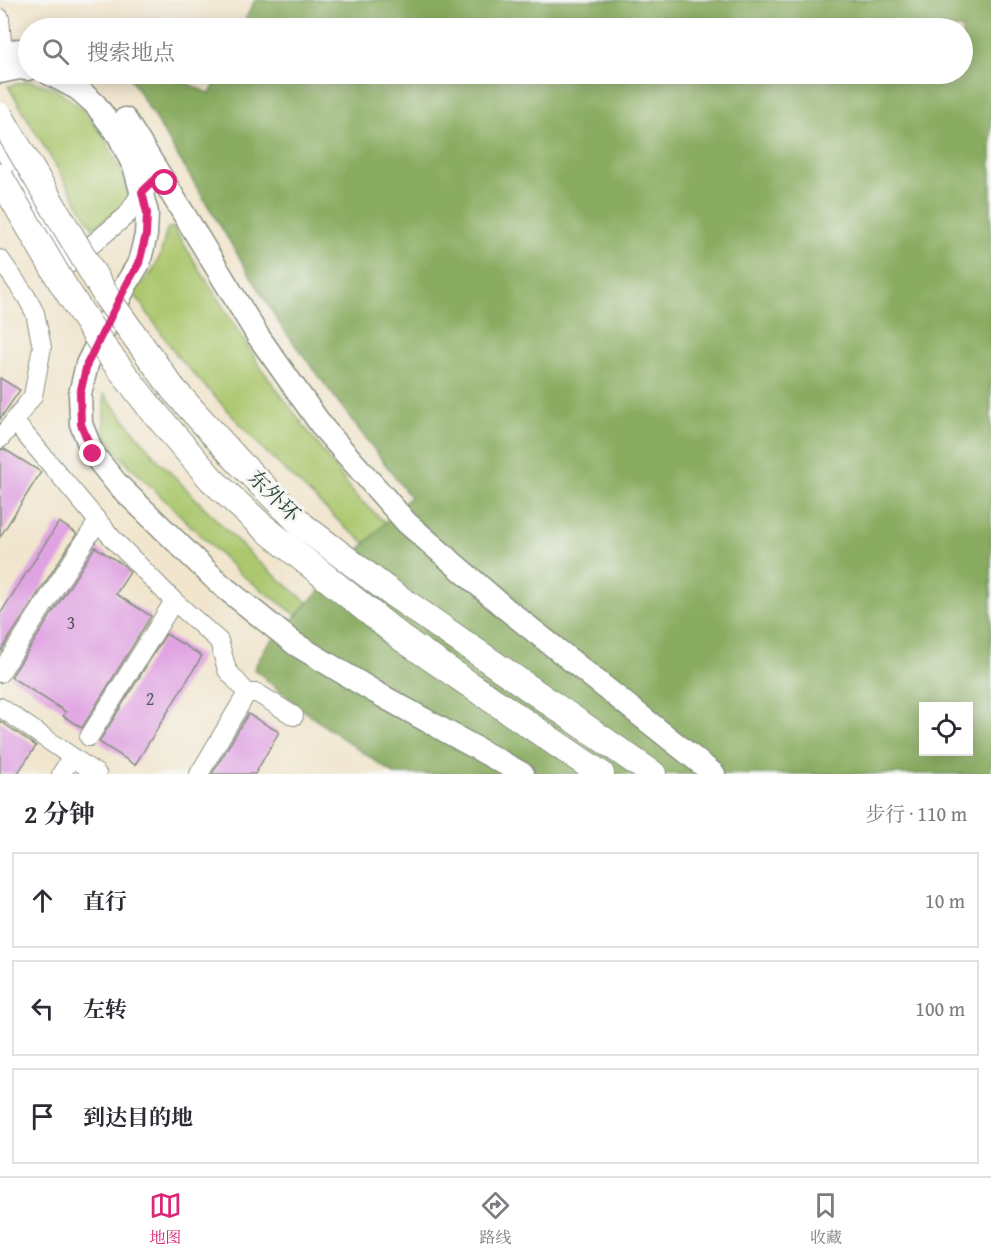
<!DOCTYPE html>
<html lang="zh">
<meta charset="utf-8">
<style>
body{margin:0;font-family:"Gentium Book Plus","Noto Serif SC",serif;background:#f2f2f3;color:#2b2b33}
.controls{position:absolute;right:18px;bottom:18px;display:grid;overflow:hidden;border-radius:0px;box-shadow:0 3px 15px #0003}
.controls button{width:54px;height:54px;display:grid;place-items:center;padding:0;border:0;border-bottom:2px solid #e1e1e2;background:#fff;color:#2b2b33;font:30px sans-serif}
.stop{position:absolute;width:18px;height:18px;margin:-14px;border:4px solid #db2777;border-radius:50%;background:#fff}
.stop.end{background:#db2777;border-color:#fff;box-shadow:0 2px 6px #0008}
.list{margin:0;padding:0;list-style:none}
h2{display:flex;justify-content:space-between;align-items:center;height:78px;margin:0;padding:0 24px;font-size:26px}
h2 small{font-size:20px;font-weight:400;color:#7c7c81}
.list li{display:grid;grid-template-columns:39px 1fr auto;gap:18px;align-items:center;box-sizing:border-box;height:96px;margin:0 12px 12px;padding:0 12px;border:2px solid #e1e1e2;border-radius:0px}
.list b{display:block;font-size:22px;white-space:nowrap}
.list em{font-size:20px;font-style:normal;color:#7c7c81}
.icon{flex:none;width:33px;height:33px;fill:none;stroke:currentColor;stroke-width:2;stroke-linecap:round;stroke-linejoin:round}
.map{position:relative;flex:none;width:991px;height:774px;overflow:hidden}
.search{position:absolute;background:#fff;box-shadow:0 3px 15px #0003;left:18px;right:18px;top:18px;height:66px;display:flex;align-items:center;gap:15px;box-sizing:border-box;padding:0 21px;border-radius:33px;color:#7c7c81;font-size:22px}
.sheet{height:402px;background:#fff}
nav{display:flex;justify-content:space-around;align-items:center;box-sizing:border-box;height:84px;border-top:2px solid #e1e1e2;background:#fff;font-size:16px;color:#7c7c81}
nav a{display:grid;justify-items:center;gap:3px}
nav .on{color:#db2777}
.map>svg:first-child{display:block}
</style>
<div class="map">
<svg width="991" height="774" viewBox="0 0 991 774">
<rect width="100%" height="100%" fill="#f6f6f2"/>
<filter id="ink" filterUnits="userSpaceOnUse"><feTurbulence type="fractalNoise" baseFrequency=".0167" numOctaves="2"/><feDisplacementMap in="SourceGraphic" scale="12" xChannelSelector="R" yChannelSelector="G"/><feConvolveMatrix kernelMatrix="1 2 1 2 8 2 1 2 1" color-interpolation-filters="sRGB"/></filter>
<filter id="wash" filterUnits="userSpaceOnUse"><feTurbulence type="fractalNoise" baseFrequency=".008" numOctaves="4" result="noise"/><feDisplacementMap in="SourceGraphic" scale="24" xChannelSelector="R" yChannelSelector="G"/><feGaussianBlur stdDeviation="1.35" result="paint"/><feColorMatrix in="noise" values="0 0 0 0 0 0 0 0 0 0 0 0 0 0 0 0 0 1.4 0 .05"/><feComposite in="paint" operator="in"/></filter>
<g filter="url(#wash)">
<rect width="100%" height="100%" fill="#f1e5cd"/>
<g fill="#acc76e" stroke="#668251" stroke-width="1.5">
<polygon points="30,81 54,88 83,109 105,138 127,184 128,203 93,228 8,86"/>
<polygon points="173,227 261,368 355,495 457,589 463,614 347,529 265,451 178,357 133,292 152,272 160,256 167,229"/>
<polygon points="104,394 156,458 253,557 315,609 309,624 240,574 122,458 104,435"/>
</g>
<path fill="#89ac61" stroke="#54744a" stroke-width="1.5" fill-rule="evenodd" d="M 255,0 L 991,0 L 991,774 L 394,774 L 309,715 L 254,669 L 265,648 L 410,497 L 281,326 L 128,74 L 167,74 L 210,94 L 220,74 L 962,74 L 962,28 L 241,28 ZM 924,706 L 968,706 L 968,752 L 924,752 Z"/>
<g id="blocks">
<g fill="#e0a3e2">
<polygon points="0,378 20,390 0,419"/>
<polygon points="4,449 41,472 0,537 0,450"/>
<polygon points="59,522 76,533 76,535 0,652 0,614"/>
<polygon points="95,547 122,564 130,572 116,594 151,616 82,728 63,716 66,712 11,677"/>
<polygon points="166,634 202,656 135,765 99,742"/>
<polygon points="248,714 279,732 255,774 212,774"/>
<polygon points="0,721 36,746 17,774 0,774"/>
</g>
</g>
</g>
<g filter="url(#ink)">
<use href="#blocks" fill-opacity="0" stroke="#889180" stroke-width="1.5"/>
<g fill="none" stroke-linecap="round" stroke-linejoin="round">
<g stroke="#889180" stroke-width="20">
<g id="minor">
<polyline points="0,18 4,66"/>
<polyline points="0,144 69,264 127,215 142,191 147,188"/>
<polyline points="0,259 26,296 35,313 42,347 33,396 14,421 113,539 174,601 219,641 227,670 247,693 199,774"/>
<polyline points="0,439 14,421"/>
<polyline points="0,673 98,521"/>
<polyline points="247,693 257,693 294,716"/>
<polyline points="0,707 97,774"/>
<polyline points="89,737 174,601"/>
<polyline points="61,774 72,757"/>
</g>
</g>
<g stroke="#889180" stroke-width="25">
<g id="major">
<polyline points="0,55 18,50 28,52"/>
<polyline points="0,72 19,68 28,69"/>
<polyline points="50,74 78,89 95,104 119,136 135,169 147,213 146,235 139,263 127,283 87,364 80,394 81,424 93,454 118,485 220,584 295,644 375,692 523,774"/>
<polyline points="125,119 165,183 258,336 324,429 407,523 505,608 714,774"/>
</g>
</g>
<g stroke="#889180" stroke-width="28">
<g id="highway">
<polyline points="173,389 239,462 303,526 386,589 653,774"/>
<polyline points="149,406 212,480 262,526 403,639 601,774"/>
</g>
</g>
<use href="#minor" stroke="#fff" stroke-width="18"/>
<use href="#major" stroke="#fff" stroke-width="22"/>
<use href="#highway" stroke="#fff" stroke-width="26"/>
<g stroke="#889180" stroke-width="28" stroke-linecap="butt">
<g id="highway-bridge">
<polyline points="0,116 108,299 173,389"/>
<polyline points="0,177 62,283 104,348 149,406"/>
</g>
</g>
<use href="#highway-bridge" stroke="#fff" stroke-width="26"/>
</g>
</g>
<g fill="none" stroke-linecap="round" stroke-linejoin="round" filter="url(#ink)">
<polyline stroke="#db2777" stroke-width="8" points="93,454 81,424 80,394 87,364 127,284 139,263 146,235 147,213 142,192 160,175 165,183"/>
</g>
<g text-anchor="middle" stroke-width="6" stroke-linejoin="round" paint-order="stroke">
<g font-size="18" fill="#4f5660">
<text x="71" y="629">3</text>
<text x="150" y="705">2</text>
</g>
<g font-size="21" fill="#1f3d34" stroke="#f6f6f2">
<text transform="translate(274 496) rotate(45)" y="7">东外环</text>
</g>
</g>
</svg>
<div class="controls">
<button><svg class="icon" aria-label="locate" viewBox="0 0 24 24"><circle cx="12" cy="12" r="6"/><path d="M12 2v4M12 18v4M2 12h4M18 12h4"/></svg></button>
</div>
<div class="stop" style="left:165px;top:183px"></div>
<div class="stop end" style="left:93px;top:454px"></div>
<div class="search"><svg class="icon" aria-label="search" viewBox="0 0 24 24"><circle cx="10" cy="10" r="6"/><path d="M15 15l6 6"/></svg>搜索地点</div>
</div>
<section class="sheet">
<h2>2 分钟<small>步行 · 110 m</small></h2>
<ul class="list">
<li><svg class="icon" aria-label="ahead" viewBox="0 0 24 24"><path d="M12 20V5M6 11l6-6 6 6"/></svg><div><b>直行</b></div><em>10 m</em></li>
<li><svg class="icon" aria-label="left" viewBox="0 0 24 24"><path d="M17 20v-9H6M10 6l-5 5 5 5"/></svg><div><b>左转</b></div><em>100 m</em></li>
<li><svg class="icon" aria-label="arrive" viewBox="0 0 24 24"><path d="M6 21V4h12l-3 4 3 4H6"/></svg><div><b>到达目的地</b></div></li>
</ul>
</section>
<nav>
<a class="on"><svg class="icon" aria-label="map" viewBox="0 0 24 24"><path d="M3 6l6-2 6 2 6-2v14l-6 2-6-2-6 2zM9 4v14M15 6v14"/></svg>地图</a>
<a><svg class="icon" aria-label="directions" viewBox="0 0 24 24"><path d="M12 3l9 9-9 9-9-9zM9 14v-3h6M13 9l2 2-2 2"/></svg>路线</a>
<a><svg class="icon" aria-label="saved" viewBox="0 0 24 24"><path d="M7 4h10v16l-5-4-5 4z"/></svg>收藏</a>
</nav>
